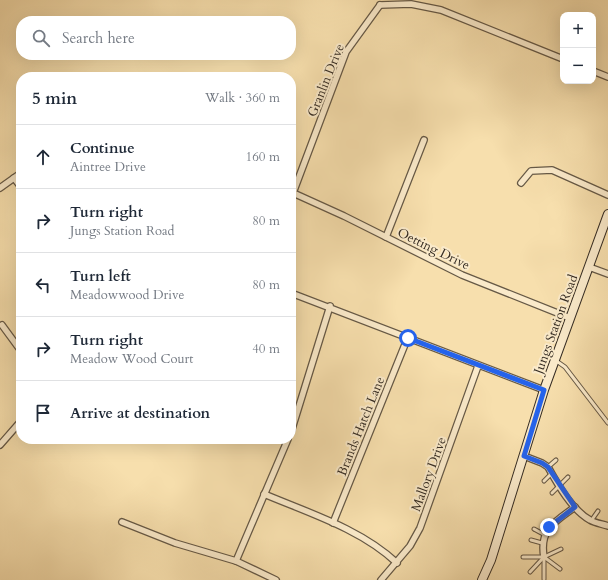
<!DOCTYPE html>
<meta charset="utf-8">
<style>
body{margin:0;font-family:Cardo,serif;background:#f2f2f3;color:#1f2937}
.controls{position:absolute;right:12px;top:12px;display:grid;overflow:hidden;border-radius:8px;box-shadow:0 4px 16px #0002}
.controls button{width:36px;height:36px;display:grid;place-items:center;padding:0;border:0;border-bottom:1px solid #e0e1e3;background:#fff;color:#1f2937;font:20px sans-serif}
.stop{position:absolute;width:12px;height:12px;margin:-9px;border:3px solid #2563eb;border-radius:50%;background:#fff}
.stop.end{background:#2563eb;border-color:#fff;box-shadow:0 1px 4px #0008}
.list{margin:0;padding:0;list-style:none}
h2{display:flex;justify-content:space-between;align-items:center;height:52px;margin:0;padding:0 16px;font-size:17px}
h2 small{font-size:13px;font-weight:400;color:#747a83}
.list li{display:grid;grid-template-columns:26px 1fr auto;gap:12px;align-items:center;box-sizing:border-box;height:64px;padding:0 16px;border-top:1px solid #e0e1e3}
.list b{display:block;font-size:15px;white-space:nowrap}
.list p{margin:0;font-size:13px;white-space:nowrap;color:#747a83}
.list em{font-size:13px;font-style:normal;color:#747a83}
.icon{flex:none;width:22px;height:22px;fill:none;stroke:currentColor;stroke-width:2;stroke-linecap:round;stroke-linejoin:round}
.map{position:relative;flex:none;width:608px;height:580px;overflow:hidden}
.search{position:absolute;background:#fff;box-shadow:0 4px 16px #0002;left:16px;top:16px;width:280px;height:44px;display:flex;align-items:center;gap:10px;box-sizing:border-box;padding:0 14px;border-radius:16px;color:#747a83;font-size:15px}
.panel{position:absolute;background:#fff;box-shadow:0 4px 16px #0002;left:16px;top:72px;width:280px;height:372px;border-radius:16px}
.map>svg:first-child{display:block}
</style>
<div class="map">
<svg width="608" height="580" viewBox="0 0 608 580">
<rect width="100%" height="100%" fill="#f7dfad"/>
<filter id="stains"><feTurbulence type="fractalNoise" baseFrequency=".005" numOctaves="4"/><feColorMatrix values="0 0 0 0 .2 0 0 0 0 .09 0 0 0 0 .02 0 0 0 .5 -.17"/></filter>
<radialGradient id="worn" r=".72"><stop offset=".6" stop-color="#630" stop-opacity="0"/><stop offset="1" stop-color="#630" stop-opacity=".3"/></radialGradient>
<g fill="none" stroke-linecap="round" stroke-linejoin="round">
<g stroke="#665946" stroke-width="5">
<g id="service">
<polyline points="555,360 565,367 608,423"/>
<polyline points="548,467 556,460"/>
<polyline points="544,481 551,474"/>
<polyline points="552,493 568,477"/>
<polyline points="591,521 598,511"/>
<polyline points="534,529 545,535"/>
<polyline points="531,540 542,543"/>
<polyline points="523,557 544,557 561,549"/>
<polyline points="544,557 544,579"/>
<polyline points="544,557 560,569"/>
<polyline points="530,572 544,557"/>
</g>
</g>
<g stroke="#665946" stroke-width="8">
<g id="minor">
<polyline points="380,5 411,4 441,10 563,59"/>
<polyline points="593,71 608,77"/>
<polyline points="14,178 21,187"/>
<polyline points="521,183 531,171 552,170 608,195"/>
<polyline points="0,188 21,173"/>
<polyline points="291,192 344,216 462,275 570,318"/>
<polyline points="293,193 346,52 380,5"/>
<polyline points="386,237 424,140"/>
<polyline points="589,267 608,274"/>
<polyline points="291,293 544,390"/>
<polyline points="2,325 21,351"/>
<polyline points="291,432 330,306"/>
<polyline points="0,445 21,421"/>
<path d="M 524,456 L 542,463 L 548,467 C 558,485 572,510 590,520 C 595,523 602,524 608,526"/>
<path d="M 264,494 C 309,513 361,529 397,563"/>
<polyline points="122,522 175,543 236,561 276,580"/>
<polyline points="333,523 408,337"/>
<path d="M 544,557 C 539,529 555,522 575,507"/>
<polyline points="236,561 288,439"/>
<polyline points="381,580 410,546 420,528 478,366"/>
</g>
</g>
<g stroke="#352c23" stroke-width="10">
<polyline id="secondary" points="482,580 491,560 544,390 608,214"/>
</g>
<use href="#service" stroke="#faeaca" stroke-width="3"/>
<use href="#minor" stroke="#faeaca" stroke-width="5.5"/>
<use href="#secondary" stroke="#faeaca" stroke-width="8"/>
</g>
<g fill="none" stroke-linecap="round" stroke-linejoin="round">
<polyline stroke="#2563eb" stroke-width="5" points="408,338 544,390 524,456 542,463 548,467 575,507 549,527"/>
</g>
<g text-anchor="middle" stroke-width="4" stroke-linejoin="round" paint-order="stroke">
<g font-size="13" fill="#352c23" stroke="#faeaca">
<text transform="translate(325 80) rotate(-68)" y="5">Granlin Drive</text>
<text transform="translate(434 248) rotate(26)" y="5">Oetting Drive</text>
<text transform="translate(555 324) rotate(-70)" y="5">Jungs Station Road</text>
<text transform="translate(360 426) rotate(-68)" y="5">Brands Hatch Lane</text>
<text transform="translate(428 474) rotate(-70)" y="5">Mallory Drive</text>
</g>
</g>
<rect width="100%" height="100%" filter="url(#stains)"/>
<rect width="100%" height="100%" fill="url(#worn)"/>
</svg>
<div class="controls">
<button>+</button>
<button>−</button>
</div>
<div class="stop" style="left:408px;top:338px"></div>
<div class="stop end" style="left:549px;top:527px"></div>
<div class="search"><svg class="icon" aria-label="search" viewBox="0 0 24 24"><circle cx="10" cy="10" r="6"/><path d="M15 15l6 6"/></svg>Search here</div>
<section class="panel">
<h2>5 min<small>Walk · 360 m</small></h2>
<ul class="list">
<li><svg class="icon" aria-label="ahead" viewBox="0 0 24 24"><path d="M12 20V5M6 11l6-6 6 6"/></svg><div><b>Continue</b><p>Aintree Drive</p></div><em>160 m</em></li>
<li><svg class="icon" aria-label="right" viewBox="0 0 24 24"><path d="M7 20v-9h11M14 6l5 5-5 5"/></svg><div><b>Turn right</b><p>Jungs Station Road</p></div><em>80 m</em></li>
<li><svg class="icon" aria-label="left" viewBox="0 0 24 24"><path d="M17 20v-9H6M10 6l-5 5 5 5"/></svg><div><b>Turn left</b><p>Meadowwood Drive</p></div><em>80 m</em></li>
<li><svg class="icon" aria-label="right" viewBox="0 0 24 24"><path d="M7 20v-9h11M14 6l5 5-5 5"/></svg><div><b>Turn right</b><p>Meadow Wood Court</p></div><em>40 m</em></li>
<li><svg class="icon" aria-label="arrive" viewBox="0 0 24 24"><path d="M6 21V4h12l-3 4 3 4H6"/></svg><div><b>Arrive at destination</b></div></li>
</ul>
</section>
</div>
